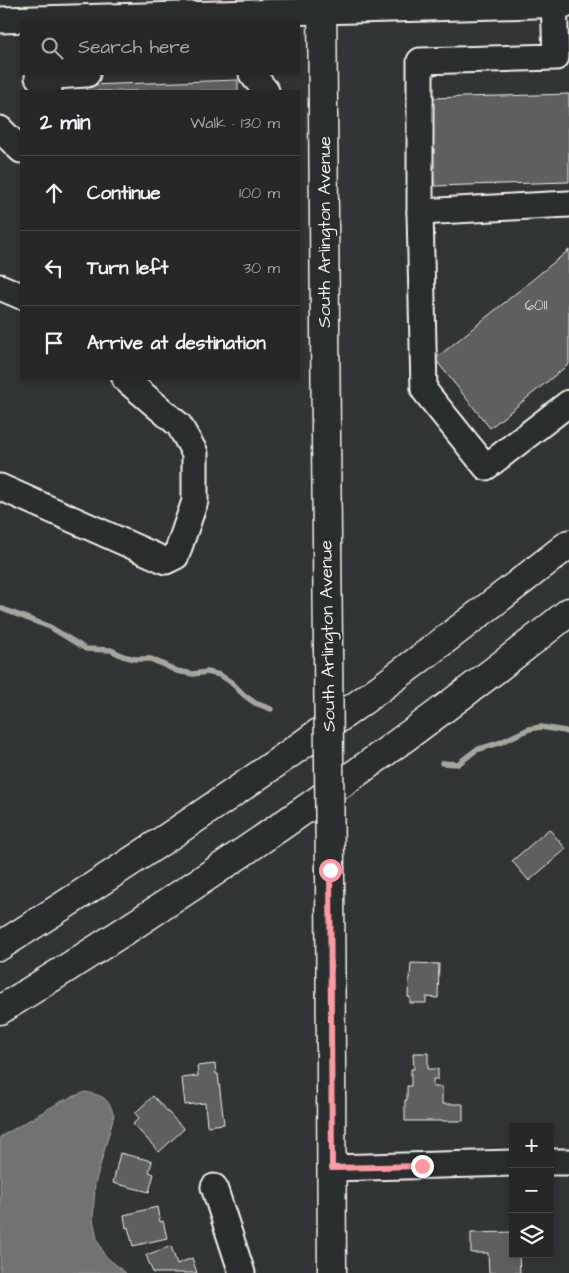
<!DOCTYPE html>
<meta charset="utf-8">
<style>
body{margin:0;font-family:"Architects Daughter",sans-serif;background:#2e3030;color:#f1f3f6}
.controls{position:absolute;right:15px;bottom:15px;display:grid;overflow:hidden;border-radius:0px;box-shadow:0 2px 8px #0003}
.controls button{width:45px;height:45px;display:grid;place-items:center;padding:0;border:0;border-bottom:1px solid #424445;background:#262828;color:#f1f3f6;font:25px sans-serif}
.stop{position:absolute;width:15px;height:15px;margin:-11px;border:4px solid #ff9aa2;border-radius:50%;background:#fff}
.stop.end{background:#ff9aa2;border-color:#fff;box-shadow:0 1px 5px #0008}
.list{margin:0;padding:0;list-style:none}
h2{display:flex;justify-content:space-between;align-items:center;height:65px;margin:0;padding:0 20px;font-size:21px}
h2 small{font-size:16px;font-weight:400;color:#a4a6a8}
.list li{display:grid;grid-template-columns:32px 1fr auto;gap:15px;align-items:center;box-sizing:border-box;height:75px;padding:0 20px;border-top:1px solid #424445}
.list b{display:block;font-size:19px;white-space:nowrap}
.list em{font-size:16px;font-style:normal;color:#a4a6a8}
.icon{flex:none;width:28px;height:28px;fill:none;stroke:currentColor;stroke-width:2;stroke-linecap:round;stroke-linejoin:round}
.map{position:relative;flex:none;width:569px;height:1273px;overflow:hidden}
.search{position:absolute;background:#262828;box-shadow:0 2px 8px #0003;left:20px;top:20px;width:280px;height:55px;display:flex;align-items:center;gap:12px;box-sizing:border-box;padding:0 18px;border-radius:0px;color:#a4a6a8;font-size:19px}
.panel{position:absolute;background:#262828;box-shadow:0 2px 8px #0003;left:20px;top:90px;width:280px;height:290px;border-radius:0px}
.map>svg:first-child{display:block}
</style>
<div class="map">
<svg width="569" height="1273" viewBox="0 0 569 1273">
<rect width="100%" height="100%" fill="#323535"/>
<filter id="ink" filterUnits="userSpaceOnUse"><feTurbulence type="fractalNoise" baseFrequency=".02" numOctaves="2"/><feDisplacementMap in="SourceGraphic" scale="10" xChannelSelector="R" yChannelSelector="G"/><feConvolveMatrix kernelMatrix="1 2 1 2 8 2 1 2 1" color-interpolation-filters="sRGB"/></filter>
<g filter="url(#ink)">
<path fill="#727370" stroke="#a6a5a0" d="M 85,1092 C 104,1096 107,1097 114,1115 L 95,1184 L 93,1219 L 97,1239 L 104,1255 L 126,1273 L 0,1273 L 0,1137 L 60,1102 Z"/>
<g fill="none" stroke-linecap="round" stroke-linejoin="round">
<g stroke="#a6a5a0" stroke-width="5.5">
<polyline points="0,608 50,627 86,649 111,650 123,656 135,659 151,659 177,671 193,674 207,672 220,675 231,682 244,695 255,703 271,709"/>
<polyline points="442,763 458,764 476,750 499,743 529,729 541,727 565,731 569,733"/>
</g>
</g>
<g fill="#5f605f" stroke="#f4f1e8">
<polygon points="238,80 238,91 87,91 87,85"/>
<polygon points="569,94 569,182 434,186 430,98"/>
<polygon points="569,250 569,364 490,428 435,359"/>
<polygon points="549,829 566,849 529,881 512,861"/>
<polygon points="411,963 439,964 438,998 426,997 426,1003 410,1003 410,997 408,997 409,977 410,977"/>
<polygon points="413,1053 428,1053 428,1069 438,1069 438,1079 433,1079 433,1087 442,1087 442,1104 463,1104 463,1121 405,1121 405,1100 407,1100 407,1086 411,1086 411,1069 414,1069"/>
<polygon points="215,1064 216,1074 218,1074 224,1124 207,1126 205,1103 185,1105 182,1078 198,1076 197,1066"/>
<polygon points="153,1096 184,1129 159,1152 133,1124 139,1118 135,1113"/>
<polygon points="120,1153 152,1161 149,1172 154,1174 149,1192 113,1183"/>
<polygon points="157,1207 160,1222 163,1221 167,1238 133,1246 128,1227 126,1228 124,1215"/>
<polygon points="513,1232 513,1254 519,1254 520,1273 489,1273 488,1253 471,1253 471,1233"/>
<polygon points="171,1246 177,1264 192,1258 197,1273 153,1273 146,1255"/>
</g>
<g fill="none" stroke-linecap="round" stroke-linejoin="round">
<g stroke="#f4f1e8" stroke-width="29">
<g id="minor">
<polyline points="554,0 556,57 420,61 420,212 424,390 486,467 569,403"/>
<polyline points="0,20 569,4"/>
<polyline points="252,74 266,91"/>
<polyline points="49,91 38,77 87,74"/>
<polyline points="0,129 21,150"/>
<polyline points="420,212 569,204"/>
<polyline points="0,287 21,296"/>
<polyline points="0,487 166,561 176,556 195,501 195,453 179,425 125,379"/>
<polyline points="550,1162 569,1162"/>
<polyline points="331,1168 513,1163"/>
<polyline points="214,1187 242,1273"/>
</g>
</g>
<g stroke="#f4f1e8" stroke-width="31">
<g id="major">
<polyline points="322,0 328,648"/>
<polyline points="330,870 332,1273"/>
</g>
</g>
<g stroke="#f4f1e8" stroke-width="31">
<g id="highway">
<path d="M 0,946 C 117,872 234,795 346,713 C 422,659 496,601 569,544"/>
<path d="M 0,1010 C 197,888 388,757 569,612"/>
</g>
</g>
<use href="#minor" stroke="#2a2d2e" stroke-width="25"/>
<use href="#major" stroke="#2a2d2e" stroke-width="28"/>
<use href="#highway" stroke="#2a2d2e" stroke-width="28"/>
<g stroke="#f4f1e8" stroke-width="31" stroke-linecap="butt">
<polyline id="major-bridge" points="328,648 330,870"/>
</g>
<use href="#major-bridge" stroke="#2a2d2e" stroke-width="28"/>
</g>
</g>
<g fill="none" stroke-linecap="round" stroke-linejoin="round" filter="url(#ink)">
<polyline stroke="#ff9aa2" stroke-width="6" points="330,870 332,1168 422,1166"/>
</g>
<g text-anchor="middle" stroke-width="4" stroke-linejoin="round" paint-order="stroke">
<g font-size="15" fill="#cfcdc6">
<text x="536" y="310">6011</text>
</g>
<g font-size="18" fill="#f4f1e8" stroke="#2a2d2e">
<text transform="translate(324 232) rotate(-90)" y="6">South Arlington Avenue</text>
<text transform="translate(327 636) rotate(-91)" y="6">South Arlington Avenue</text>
</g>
</g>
</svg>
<div class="controls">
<button>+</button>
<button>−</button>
<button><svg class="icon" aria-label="layers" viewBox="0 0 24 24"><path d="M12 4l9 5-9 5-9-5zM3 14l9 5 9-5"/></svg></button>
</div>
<div class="stop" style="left:330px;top:870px"></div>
<div class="stop end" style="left:422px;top:1166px"></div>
<div class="search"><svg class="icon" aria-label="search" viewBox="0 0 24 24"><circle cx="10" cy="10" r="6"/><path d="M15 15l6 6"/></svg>Search here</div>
<section class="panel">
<h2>2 min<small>Walk · 130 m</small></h2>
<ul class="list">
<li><svg class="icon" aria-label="ahead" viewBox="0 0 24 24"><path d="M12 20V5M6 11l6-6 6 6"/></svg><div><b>Continue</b></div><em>100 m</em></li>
<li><svg class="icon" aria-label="left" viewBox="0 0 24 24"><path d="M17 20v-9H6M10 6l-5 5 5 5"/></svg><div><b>Turn left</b></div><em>30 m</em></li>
<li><svg class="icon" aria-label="arrive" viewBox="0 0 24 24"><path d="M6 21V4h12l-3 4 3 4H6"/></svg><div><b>Arrive at destination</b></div></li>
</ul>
</section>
</div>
